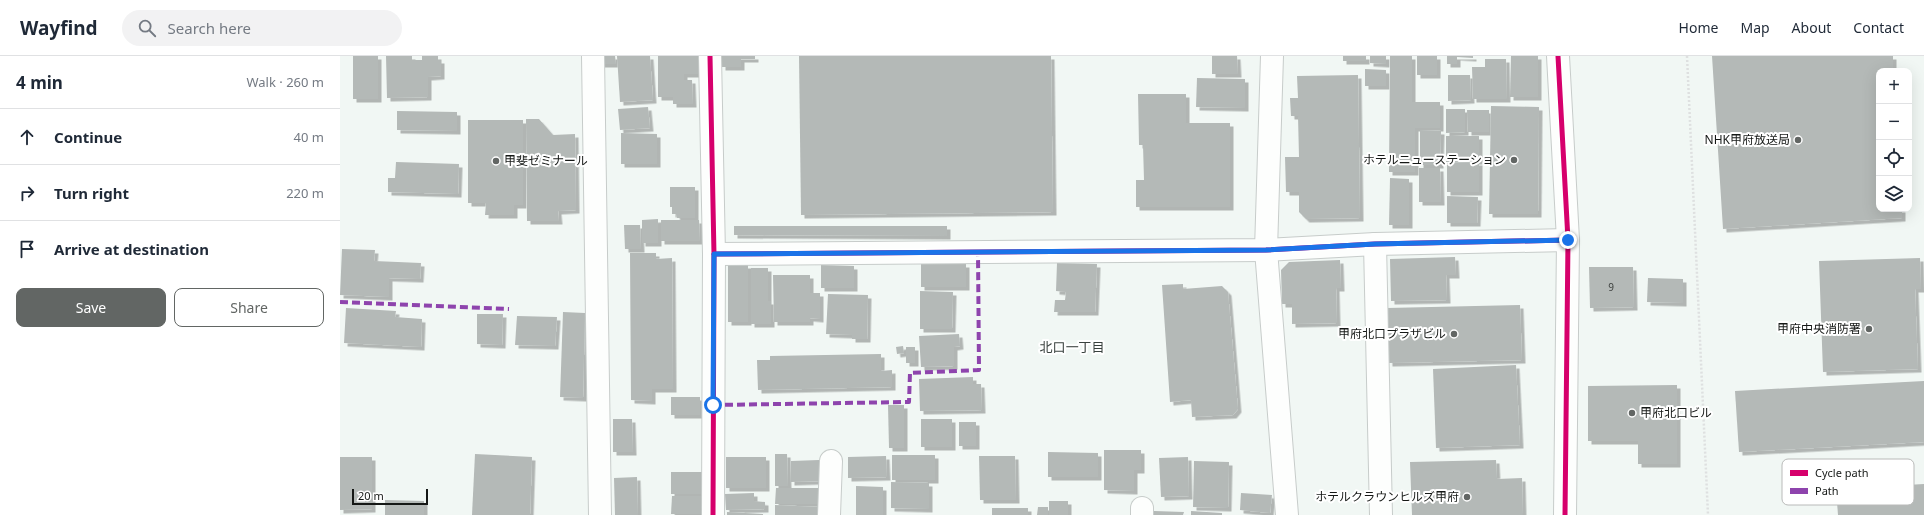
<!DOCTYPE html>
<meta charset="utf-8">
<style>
body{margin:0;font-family:"Noto Sans","Noto Sans JP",sans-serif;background:#f2f2f3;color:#1f2937}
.controls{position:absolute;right:12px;top:12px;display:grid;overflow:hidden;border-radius:8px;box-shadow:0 4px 16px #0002}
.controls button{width:36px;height:36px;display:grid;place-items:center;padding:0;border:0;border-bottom:1px solid #e0e1e3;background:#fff;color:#1f2937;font:20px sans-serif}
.scale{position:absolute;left:12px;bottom:10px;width:76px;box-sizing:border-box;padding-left:4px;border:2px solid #151816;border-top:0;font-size:11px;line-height:14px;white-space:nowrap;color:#151816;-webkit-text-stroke:3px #fff;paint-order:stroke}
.stop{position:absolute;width:12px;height:12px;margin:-9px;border:3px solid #1a73e8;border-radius:50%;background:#fff}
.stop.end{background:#1a73e8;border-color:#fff;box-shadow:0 1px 4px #0008}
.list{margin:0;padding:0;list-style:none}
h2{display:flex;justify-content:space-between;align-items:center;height:52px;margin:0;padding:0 16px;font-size:17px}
h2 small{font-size:13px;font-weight:400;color:#747a83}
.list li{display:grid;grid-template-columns:26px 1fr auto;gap:12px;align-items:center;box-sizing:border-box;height:56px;padding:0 16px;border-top:1px solid #e0e1e3}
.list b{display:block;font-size:15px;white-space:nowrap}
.list em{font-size:13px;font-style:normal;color:#747a83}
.actions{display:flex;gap:8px;padding:12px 16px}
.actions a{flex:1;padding:9px 0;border:1px solid #626664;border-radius:8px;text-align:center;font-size:14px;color:#626664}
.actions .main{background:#626664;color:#fff}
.icon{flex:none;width:22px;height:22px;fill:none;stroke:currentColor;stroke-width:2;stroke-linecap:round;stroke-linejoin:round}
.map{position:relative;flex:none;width:1584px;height:459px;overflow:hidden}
header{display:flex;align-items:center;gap:24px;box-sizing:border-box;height:56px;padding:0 20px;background:#fff;border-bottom:1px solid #e0e1e3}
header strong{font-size:19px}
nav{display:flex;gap:22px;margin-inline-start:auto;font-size:14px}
.search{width:280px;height:36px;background:#f2f2f3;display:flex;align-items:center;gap:10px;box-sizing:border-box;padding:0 14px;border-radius:22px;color:#747a83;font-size:15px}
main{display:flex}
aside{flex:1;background:#fff}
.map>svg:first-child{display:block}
</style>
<header>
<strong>Wayfind</strong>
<div class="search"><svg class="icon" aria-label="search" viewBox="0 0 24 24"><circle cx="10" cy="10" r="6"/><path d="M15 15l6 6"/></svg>Search here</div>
<nav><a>Home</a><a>Map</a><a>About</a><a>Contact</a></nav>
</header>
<main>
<aside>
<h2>4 min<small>Walk · 260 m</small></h2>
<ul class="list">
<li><svg class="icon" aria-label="ahead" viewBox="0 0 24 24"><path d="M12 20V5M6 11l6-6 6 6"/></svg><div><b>Continue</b></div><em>40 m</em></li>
<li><svg class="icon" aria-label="right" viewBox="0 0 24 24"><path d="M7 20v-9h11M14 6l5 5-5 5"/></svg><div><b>Turn right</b></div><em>220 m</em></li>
<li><svg class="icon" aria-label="arrive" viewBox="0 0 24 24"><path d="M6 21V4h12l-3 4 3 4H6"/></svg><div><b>Arrive at destination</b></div></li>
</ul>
<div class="actions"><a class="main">Save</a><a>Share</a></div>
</aside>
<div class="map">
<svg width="1584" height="459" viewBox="0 0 1584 459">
<defs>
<filter id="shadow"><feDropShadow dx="3.5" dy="3.5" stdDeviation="0" flood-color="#0004"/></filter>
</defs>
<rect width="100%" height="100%" fill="#f1f7f4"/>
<g fill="#b4b9b7" filter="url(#shadow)">
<rect x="13" y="0" width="25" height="43"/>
<polygon points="46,0 72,0 72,4 82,4 82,0 98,0 98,4 101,4 101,20 88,21 88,41 47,42"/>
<polygon points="256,0 275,0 276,8 257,8"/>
<polygon points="277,0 310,0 313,44 280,46"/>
<polygon points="318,0 358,0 358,18 344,18 344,24 352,24 353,48 333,48 333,41 318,41"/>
<polygon points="382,0 415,0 415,3 401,3 401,11 382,11"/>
<polygon points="459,0 711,0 713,156 461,159"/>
<polygon points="872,0 897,0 898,18 872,18"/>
<rect x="1003" y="0" width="23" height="5"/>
<polygon points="1030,0 1046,0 1046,8 1030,7"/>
<polygon points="1050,0 1072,0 1072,46 1100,46 1100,72 1075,72 1075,116 1049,116"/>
<rect x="1077" y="0" width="20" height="19"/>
<polygon points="1107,0 1133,0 1133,2 1117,1 1117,8 1107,8"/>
<polygon points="1171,0 1198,0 1198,41 1170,41"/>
<polygon points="1372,0 1553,0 1553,15 1539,15 1539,153 1562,153 1562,162 1383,173"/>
<polygon points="1145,3 1166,3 1167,43 1133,43 1132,11 1145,11"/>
<polygon points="1025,13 1046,14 1046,30 1025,30"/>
<polygon points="1018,19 1020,162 966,163 959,156 959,136 946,136 945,101 959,101 958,60 951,60 950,42 958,42 957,20"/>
<polygon points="1108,19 1130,19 1131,44 1108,45"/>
<polygon points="857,22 905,23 905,52 856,51"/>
<polygon points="798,38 846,38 846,67 890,67 890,151 796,151 796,124 804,124 803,89 799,89"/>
<polygon points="1151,50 1199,51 1198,158 1149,158"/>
<polygon points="308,51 310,72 280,74 278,53"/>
<polygon points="1106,53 1125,53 1125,76 1106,77"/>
<polygon points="1127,54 1149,54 1149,76 1128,76"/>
<polygon points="57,55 117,56 117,75 57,74"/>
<polygon points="186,63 199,63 213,79 235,78 236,154 218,155 219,165 187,165"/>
<polygon points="128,64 183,64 183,149 174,149 174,159 145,159 146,147 128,147"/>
<polygon points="1080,74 1101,75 1100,109 1080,109"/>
<polygon points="281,77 317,78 317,108 281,108"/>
<polygon points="1106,80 1139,80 1139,105 1106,106"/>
<polygon points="56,106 119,108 118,138 48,136 48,122 55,122"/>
<polygon points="1139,106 1139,136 1107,136 1107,107"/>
<polygon points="1079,112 1100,112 1101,146 1079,146"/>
<polygon points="1050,122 1069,123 1069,169 1049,169"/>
<polygon points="330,131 355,131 355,162 337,162 336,158 332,158 332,151 330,151"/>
<polygon points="1107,140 1138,141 1137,167 1107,167"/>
<polygon points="318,163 318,187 302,187 302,164"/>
<polygon points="321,164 359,164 360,185 321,185"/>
<polygon points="284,169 300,169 301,193 285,193"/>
<polygon points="394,170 607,170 607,180 394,179"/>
<polygon points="2,193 35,194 34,205 81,207 80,223 49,222 49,241 0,239"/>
<polygon points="290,197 316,197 316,203 332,202 333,333 312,333 312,345 291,344"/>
<polygon points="1115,201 1116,219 1106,219 1107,244 1051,245 1050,203"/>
<polygon points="1580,202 1581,233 1575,233 1578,313 1483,316 1479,205"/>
<polygon points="1000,204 1001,232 996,232 997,267 952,268 952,248 942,248 941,214 949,206"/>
<polygon points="717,207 757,208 755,256 714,256 715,244 725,244 726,236 716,235"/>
<rect x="581" y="208" width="45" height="23"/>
<rect x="388" y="209" width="20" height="57"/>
<polygon points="481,209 514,210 514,232 481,232"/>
<polygon points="1249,211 1293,211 1294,251 1250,252"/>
<polygon points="411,212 428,212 428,245 431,245 431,268 411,268"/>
<polygon points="433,219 470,219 470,237 480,237 480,263 470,262 470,266 434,266"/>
<polygon points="1308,222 1343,223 1343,247 1307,246"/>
<polygon points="843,228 843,233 882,230 888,236 898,353 893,359 852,361 851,344 830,346 822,229"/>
<polygon points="580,235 613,236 612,273 580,273"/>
<polygon points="488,238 528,239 527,283 512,283 512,279 486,278"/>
<polygon points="1180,249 1182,304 1049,307 1047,252"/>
<polygon points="6,252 56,255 55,261 82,263 81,291 4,287"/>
<polygon points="223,256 245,257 243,342 220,341"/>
<polygon points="137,258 163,258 162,289 137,288"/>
<polygon points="177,260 217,261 215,290 175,289"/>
<polygon points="619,278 620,290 614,291 614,310 581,311 579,280"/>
<polygon points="563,290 564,297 557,298 556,291"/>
<rect x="566" y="291" width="9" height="16"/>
<polygon points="541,298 541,315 552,314 552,331 418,334 417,304 430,304 430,300"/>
<polygon points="1176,309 1180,389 1096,392 1093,313"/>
<polygon points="633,321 633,328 641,328 642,354 580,355 579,323"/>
<polygon points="1584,325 1584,386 1399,396 1395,335"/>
<polygon points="1337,329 1337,408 1298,408 1298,385 1248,385 1248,330"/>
<rect x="331" y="341" width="29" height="18"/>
<polygon points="548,349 564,349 564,392 549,392"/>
<polygon points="273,363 292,363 293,396 273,396"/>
<rect x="581" y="363" width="31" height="28"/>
<rect x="619" y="366" width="17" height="24"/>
<polygon points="764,394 801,394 801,414 794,414 794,435 764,434"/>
<polygon points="708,396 758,397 758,421 708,421"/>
<polygon points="135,398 192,401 190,459 132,459"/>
<polygon points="435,398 447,398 448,430 435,430"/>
<rect x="552" y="399" width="43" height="25"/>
<polygon points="546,400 547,421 508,422 508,401"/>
<polygon points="639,400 675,400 676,444 640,444"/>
<polygon points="0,401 32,401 32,453 0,454"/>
<rect x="386" y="401" width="40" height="31"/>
<polygon points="848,401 849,440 821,441 819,402"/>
<polygon points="479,404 479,425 451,426 451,405"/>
<polygon points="1156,404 1157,423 1182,422 1183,459 1072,459 1070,406"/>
<polygon points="854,405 889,406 888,452 853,451"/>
<polygon points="331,416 369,416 370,438 331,438"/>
<polygon points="297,421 298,459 275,459 274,422"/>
<polygon points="551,426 589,427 589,453 551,452"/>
<polygon points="1584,428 1584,459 1498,459 1496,433"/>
<polygon points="516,430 543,431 543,459 516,459"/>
<polygon points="436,432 482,432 481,448 435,448"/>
<polygon points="414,437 414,445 425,446 425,453 386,454 385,438"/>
<polygon points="901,437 932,439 930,457 900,454"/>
<polygon points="332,440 369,440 370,458 331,458"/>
<polygon points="45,444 84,445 84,459 45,459"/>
<rect x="709" y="445" width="19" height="14"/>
<polygon points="435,449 478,451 478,459 435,459"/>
<polygon points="698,451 708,451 708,459 697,459"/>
<rect x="652" y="452" width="36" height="7"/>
<polygon points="814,455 844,456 843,459 814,459"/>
<polygon points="851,455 882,457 882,459 851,459"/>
<polygon points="387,456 423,458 423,459 387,459"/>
</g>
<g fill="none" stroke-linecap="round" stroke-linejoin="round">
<g stroke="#c7ccca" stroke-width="24">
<g id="minor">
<polyline points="253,0 260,459"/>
<polyline points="370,0 374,198 373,459"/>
<polyline points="932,0 926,194 947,459"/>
<polyline points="1218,0 1228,184 1225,459"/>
<polyline points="1035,188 1041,459"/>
<polyline points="374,198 926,194 1035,188 1228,184"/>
<polyline points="489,459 491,405"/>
<polyline points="802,459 802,452"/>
</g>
</g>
<polyline stroke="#dee0e0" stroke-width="2.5" stroke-dasharray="2 2" stroke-linecap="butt" points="1347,0 1368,459"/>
<use href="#minor" stroke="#fdfefd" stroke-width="22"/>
<g stroke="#8e44ad" stroke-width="4" stroke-dasharray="8 4" stroke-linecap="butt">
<polyline points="0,246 169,253"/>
<polyline points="373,349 569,346 570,317 639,314 638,196"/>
</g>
<g stroke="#fff" stroke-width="8">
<g id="cycleway">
<polyline points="370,0 374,198 373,459"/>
<polyline points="1218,0 1228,184 1225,459"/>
<polyline points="374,198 926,194 1035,188 1228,184"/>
</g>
</g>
<use href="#cycleway" stroke="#d6006c" stroke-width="5"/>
</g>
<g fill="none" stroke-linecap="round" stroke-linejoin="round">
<polyline stroke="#1a73e8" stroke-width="5" points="373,349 374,198 926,194 1035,188 1228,184"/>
</g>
<g fill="#626664" stroke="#fff" stroke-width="1.5">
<circle cx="1458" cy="84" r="4"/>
<circle cx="1174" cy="104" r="4"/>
<circle cx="156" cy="105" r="4"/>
<circle cx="1529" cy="273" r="4"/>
<circle cx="1114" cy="278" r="4"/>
<circle cx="1292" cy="357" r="4"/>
<circle cx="1127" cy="441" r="4"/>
</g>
<g text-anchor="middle" stroke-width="4" stroke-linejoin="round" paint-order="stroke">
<g font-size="10" fill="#3d403e">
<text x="1271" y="235">9</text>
</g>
<g font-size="12" fill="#151816" stroke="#fff" text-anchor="end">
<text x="1450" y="88">NHK甲府放送局</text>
<text x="1166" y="108">ホテルニューステーション</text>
<text x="164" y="109" text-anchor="start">甲斐ゼミナール</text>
<text x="1521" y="277">甲府中央消防署</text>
<text x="1106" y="282">甲府北口プラザビル</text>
<text x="1300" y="361" text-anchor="start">甲府北口ビル</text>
<text x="1119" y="445">ホテルクラウンヒルズ甲府</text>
</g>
<g font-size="13" fill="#39413e" stroke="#fff">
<text x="732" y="296">北口一丁目</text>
</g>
</g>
<rect x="1442" y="403" width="132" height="46" rx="6" fill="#fff" stroke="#b9bab9" stroke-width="1"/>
<rect x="1450" y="414" width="18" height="6" fill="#d6006c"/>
<rect x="1450" y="432" width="18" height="6" fill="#8e44ad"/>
<g font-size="11" fill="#151816">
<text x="1475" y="421">Cycle path</text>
<text x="1475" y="439">Path</text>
</g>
</svg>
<div class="controls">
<button>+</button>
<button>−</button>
<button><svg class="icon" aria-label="locate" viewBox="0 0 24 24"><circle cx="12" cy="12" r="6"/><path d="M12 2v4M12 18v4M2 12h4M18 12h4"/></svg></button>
<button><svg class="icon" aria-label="layers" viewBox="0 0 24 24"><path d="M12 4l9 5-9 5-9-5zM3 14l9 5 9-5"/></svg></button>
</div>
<div class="scale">20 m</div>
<div class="stop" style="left:373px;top:349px"></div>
<div class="stop end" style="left:1228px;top:184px"></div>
</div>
</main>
